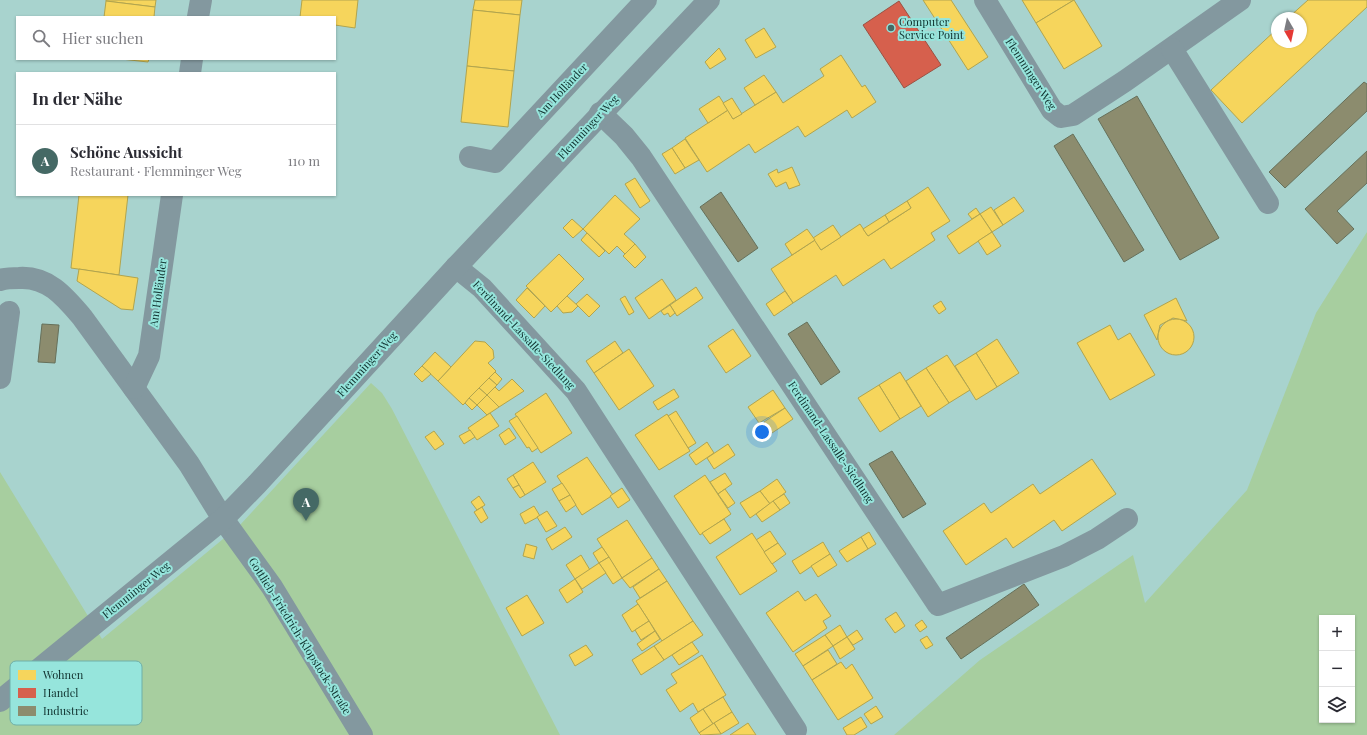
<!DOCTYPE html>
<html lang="de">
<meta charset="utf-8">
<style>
body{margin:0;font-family:"Playfair Display",serif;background:#f7f7f7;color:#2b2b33}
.controls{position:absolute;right:12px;bottom:12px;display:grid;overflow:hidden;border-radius:0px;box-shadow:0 1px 3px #0004}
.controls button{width:36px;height:36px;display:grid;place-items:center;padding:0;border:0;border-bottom:1px solid #e1e1e2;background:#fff;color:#2b2b33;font:20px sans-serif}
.compass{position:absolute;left:1271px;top:12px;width:36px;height:36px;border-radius:50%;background:#fff;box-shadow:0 1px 3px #0004;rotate:171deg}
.you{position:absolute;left:762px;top:432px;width:14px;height:14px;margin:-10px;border:3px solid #fff;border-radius:50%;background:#1a73e8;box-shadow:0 0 0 6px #1a73e833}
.badge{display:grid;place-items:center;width:26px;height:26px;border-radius:50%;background:#456965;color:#fff;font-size:13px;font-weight:700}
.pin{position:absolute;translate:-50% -33px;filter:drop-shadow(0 1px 2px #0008)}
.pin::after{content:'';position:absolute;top:21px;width:14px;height:12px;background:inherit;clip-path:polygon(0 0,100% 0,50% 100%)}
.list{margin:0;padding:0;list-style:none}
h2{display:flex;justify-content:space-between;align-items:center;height:52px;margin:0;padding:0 16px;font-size:17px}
h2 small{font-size:13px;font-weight:400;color:#7c7c81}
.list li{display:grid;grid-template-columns:26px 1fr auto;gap:12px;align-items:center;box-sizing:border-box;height:72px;padding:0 16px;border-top:1px solid #e1e1e2}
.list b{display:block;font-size:15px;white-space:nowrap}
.list p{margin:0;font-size:13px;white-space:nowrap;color:#7c7c81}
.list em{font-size:13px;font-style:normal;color:#7c7c81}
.icon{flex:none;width:22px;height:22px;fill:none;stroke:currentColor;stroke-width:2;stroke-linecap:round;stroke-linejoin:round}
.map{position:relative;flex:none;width:1367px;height:735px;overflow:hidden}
.search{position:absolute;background:#fff;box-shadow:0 1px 3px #0004;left:16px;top:16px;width:320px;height:44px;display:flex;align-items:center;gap:10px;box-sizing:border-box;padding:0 14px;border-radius:0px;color:#7c7c81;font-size:15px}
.panel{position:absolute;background:#fff;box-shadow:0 1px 3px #0004;left:16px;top:72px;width:320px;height:124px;border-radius:0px}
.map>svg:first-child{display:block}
</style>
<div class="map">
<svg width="1367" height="735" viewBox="0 0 1367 735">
<rect width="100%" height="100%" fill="#a8d3ce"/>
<g fill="#a7ce9f" fill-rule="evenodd">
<path d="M 1367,232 L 1367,735 L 894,735 L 980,660 L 1133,555 L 1145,603 L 1247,490 L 1316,313 ZM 1322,618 L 1352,618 L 1352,720 L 1322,720 Z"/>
<polygon points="371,383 382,393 392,409 560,735 0,735 0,472 102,639 240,525"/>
</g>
<g fill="#f6d55c" stroke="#b1a44e">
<polygon points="106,0 156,0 155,7 106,1"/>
<polygon points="302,0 358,0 355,28 335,25 335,17 300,17"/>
<polygon points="475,0 522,0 520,15 473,10"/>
<polygon points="923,0 951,0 988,57 968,70"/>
<polygon points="1022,0 1074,0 1036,23"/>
<polygon points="1074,0 1102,46 1064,69 1036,23"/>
<polygon points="1308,0 1367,0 1367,7 1242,123 1211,90 1277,29 1277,42 1301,42 1301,18 1288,18"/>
<polygon points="106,1 155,7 154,17 104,17"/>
<polygon points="473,10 520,15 514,71 467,66"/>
<polygon points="764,28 776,47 756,58 745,40"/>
<polygon points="719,48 726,59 710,69 705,62"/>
<polygon points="841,55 862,87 865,85 876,102 852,118 847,110 805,137 798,126 755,153 749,144 707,172 685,138 728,110 733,119 776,92 783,103 824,76 820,69"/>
<polygon points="121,59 149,59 148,62"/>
<polygon points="467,66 514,71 508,127 461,122"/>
<polygon points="764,75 776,92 755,105 744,88"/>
<polygon points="719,96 728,110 708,123 699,109"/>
<polygon points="732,98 742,114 733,119 723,103"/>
<polygon points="685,139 699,160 685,168 672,148"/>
<polygon points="672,148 685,168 675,174 662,154"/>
<polygon points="792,167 800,185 789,189 786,182 776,187 768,174 777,169 778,173"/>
<polygon points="635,178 650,201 640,208 625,184"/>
<polygon points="928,187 950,221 931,233 935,240 891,269 884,259 843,286 836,275 793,303 771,269 815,240 821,250 860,224 868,236 911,208 907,201"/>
<polygon points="79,195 128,195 119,275 71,268"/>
<polygon points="615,195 640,219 624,234 635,244 625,254 617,246 609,254 583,229"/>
<polygon points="1014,197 1024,211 1003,225 994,210"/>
<polygon points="907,201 911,208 889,222 885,215"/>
<polygon points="991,207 1003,225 992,232 980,214"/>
<polygon points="976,208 980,214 972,219 968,214"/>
<polygon points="980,214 992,232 959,254 947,236"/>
<polygon points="885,215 889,222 868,236 863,229"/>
<polygon points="572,219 583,229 573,238 563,228"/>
<polygon points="833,225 841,237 821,250 813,238"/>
<polygon points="807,229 815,240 792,255 785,244"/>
<polygon points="992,232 1001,246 987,255 978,241"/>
<polygon points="587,233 605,251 599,257 581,240"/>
<polygon points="635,244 646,257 635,268 623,256"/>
<polygon points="559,254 584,279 551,312 526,286"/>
<polygon points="79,269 138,278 133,310 121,309 77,281"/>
<polygon points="662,279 676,300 649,319 635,298"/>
<polygon points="696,287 703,298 677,316 670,305"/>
<polygon points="527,288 545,306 534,318 516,300"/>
<polygon points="785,291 793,303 774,316 766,304"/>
<polygon points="587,294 600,306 589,317 576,304"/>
<polygon points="567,296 578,306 572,312 563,313 557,306"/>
<polygon points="625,296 634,312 629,315 620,299"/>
<polygon points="1176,298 1187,321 1173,318 1160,325 1157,340 1144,315"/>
<polygon points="941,301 946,309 939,314 933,306"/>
<polygon points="670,305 675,313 670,317 668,313 664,315 661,311"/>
<circle cx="1176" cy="337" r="18"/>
<polygon points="1110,325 1118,340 1130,333 1155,375 1110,400 1077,343"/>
<polygon points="733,329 751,356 726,373 708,346"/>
<polygon points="997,339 1019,373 997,387 976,353"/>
<polygon points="475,341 485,342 493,350 494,358 488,363 496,371 463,405 438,381"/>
<polygon points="615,341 623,353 594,373 586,361"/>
<polygon points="629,349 654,386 619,410 594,373"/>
<polygon points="435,352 451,367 438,381 422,366"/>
<polygon points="976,353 997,387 976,400 955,366"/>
<polygon points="947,355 970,390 949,403 926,368"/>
<polygon points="422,366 431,374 422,382 414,374"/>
<polygon points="926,368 949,403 928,417 906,381"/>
<polygon points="495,372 502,379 497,385 489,378"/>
<polygon points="900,372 921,406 900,419 879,385"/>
<polygon points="489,378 497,385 487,395 479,388"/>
<polygon points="512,379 524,391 499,407 487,395 495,387 499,391"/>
<polygon points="879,385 900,419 880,432 858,398"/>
<polygon points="479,388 487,395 477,405 469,398"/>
<polygon points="674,389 679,397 658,410 653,402"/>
<polygon points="773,390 785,408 759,423 748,407"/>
<polygon points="546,393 572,433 541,453 515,414"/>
<polygon points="487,395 499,407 487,415 477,405"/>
<polygon points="469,398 477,405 472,410 465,403"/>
<polygon points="785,408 793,419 772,433 764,422"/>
<polygon points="676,411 696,443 688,448 668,416"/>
<polygon points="490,413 499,426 477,440 468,428"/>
<polygon points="667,414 690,451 659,470 635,435"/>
<polygon points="517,416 538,448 532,452 529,447 527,448 509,421"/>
<polygon points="509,428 516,438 505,445 499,435"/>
<polygon points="470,430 475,437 464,444 459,436"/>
<polygon points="434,431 444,444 435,450 425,437"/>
<polygon points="707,442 714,453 696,465 689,455"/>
<polygon points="728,444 735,455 714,469 707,458"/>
<polygon points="587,457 613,495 582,515 557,476"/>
<polygon points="1092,459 1116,494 1062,531 1054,520 1013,548 1006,538 966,565 943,531 984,503 991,513 1033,484 1040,494"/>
<polygon points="533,462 546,482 525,495 513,475"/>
<polygon points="725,473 732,484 718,494 710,482"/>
<polygon points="513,475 519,485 513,488 507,479"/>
<polygon points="705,475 731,514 700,535 674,496"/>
<polygon points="777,479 786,492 770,504 760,491"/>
<polygon points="562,483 570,495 559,501 552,489"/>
<polygon points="519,485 525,495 520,498 513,488"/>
<polygon points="622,488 630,500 618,508 610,496"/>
<polygon points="725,489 735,503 728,508 718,494"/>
<polygon points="760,491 770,504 750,518 740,503"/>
<polygon points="784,494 790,503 780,510 773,501"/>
<polygon points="570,495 576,505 566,512 559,501"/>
<polygon points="479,496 485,505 477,510 471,502"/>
<polygon points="773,501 780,510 762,522 756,514"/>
<polygon points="534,506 540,516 525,524 520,514"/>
<polygon points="482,507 488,518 481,523 474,512"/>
<polygon points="547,511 557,526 546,532 537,517"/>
<polygon points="724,519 731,530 710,544 702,533"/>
<polygon points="627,520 652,558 622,578 597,539"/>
<polygon points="565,527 572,537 552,550 546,539"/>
<polygon points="770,531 778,543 764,552 756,540"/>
<polygon points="869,532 876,544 868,549 861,537"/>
<polygon points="752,533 777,571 740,595 716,557"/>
<polygon points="861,537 868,549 847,562 839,551"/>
<polygon points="823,542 830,554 800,574 792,561"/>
<polygon points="778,543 786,554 772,564 764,552"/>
<polygon points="526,544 537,547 534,559 523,556"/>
<polygon points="602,547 609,557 599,563 593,553"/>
<polygon points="830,554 837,565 818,577 811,566"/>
<polygon points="581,555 590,570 575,579 566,565"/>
<polygon points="609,557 622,578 613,584 599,563"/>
<polygon points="652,558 659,569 630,588 622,578"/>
<polygon points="599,563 606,573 582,589 575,579"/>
<polygon points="659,569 667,581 640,598 633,587"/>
<polygon points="575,579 583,592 567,603 559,590"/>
<polygon points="667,581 693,621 662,641 636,601"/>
<polygon points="798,591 805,601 816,594 831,616 823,621 827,628 793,652 766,613"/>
<polygon points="527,595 544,623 522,636 506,608"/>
<polygon points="638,604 649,621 632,632 622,615"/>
<polygon points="896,612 905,626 895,633 885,619"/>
<polygon points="922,620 927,627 920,632 915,625"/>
<polygon points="649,621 655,631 641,640 635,630"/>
<polygon points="693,621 703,635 664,660 654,646"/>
<polygon points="840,625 847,637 833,646 825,635"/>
<polygon points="857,630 863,639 853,645 847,637"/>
<polygon points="655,631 660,639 642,651 637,644"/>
<polygon points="825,635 833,646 803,666 795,654"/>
<polygon points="927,636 933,645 926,649 920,640"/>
<polygon points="847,637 855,649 840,659 833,646"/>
<polygon points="692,642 699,652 679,665 672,655"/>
<polygon points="586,645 593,655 575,666 569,655"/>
<polygon points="654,646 664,660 641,675 632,660"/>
<polygon points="828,650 837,664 812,680 803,666"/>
<polygon points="702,655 726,695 698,712 693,703 680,712 666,690 677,683 671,674"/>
<polygon points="841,662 846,669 852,664 873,698 838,720 812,680"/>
<polygon points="723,697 732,712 713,724 703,709"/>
<polygon points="876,706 883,717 871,724 864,714"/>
<polygon points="703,709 713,724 699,733 690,718"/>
<polygon points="732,712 739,723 721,734 714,723"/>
<polygon points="861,717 867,727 854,735 847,735 843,728"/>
<polygon points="714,723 721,734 701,735 699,733"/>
<polygon points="748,723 756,735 730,735"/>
</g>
<polygon fill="#d6604d" stroke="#9a5243" points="899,1 941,65 904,88 863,25"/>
<g fill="#8c8c6e" stroke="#66705a">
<polygon points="1364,82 1367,84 1367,111 1285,188 1269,172"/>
<polygon points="1137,96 1219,238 1180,260 1098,119"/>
<polygon points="1073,134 1144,250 1124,262 1054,146"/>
<polygon points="1367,151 1367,183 1337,211 1354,229 1337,244 1305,209"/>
<polygon points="721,192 758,248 738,262 700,207"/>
<polygon points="807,322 840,372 821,385 788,334"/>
<polygon points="42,324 59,325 55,363 38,362"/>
<polygon points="892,451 926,504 903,518 869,464"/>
<polygon points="1024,584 1039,605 961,659 946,638"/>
</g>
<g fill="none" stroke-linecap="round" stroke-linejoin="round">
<g stroke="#83989f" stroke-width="22">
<polyline points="985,0 1052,110 1061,117 1073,115 1125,81 1240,0"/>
<polyline points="198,17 201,0"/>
<polyline points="1172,49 1268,203"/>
<polyline points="190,73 192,59"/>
<polyline points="600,113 624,136 641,157 938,605 1064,556 1097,539 1127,519"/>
<polyline points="470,157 495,162 646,0"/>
<polyline points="456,267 482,288 576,391 796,730"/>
<path d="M 0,280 C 6,278 12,278 19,278 C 48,276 65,297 82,317 L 189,464 L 223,519 L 272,587 L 362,735"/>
<polyline points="0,378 9,312"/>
<polyline points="134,388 149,356 172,195"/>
<polyline points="0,701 223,519 257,484 456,267 709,0"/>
</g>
</g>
<circle fill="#456965" stroke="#96e5dc" stroke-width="1.5" cx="891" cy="28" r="4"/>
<g text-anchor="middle" stroke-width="4" stroke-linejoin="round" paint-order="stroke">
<g font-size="11" fill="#0f302d" stroke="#96e5dc" text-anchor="start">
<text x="899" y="26">Computer<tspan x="899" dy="13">Service Point</tspan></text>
</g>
<g font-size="11" fill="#0f302d" stroke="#96e5dc">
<text transform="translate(1031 74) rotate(57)" y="4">Flemminger Weg</text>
<text transform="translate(562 90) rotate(-47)" y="4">Am Holländer</text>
<text transform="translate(588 127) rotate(-47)" y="4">Flemminger Weg</text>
<text transform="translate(158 293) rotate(-82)" y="4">Am Holländer</text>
<text transform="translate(524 335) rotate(47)" y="4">Ferdinand-Lassalle-Siedlung</text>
<text transform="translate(367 364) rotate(-48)" y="4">Flemminger Weg</text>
<text transform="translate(831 442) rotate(56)" y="4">Ferdinand-Lassalle-Siedlung</text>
<text transform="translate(136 590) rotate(-39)" y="4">Flemminger Weg</text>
<text transform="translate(300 636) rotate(58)" y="4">Gottlieb-Friedrich-Klopstock-Straße</text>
</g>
</g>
<rect x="10" y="661" width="132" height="64" rx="6" fill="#96e5dc" stroke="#6eafa8" stroke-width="1"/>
<rect x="18" y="670" width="18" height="10" fill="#f6d55c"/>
<rect x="18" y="688" width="18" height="10" fill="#d6604d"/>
<rect x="18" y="706" width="18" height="10" fill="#8c8c6e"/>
<g font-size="11" fill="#0f302d">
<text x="43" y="679">Wohnen</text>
<text x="43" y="697">Handel</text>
<text x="43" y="715">Industrie</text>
</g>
</svg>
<div class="controls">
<button>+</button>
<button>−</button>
<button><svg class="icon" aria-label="layers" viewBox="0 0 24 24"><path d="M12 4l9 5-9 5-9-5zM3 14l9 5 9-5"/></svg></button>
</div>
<svg class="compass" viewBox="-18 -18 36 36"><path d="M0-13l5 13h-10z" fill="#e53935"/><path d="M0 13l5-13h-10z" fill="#7c7c81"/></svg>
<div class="you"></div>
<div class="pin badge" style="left:306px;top:521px">A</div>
<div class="search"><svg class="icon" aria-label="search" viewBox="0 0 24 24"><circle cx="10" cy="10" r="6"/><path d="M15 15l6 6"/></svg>Hier suchen</div>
<section class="panel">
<h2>In der Nähe<small></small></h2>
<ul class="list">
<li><span class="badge">A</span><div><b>Schöne Aussicht</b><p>Restaurant · Flemminger Weg</p></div><em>110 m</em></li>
</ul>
</section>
</div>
